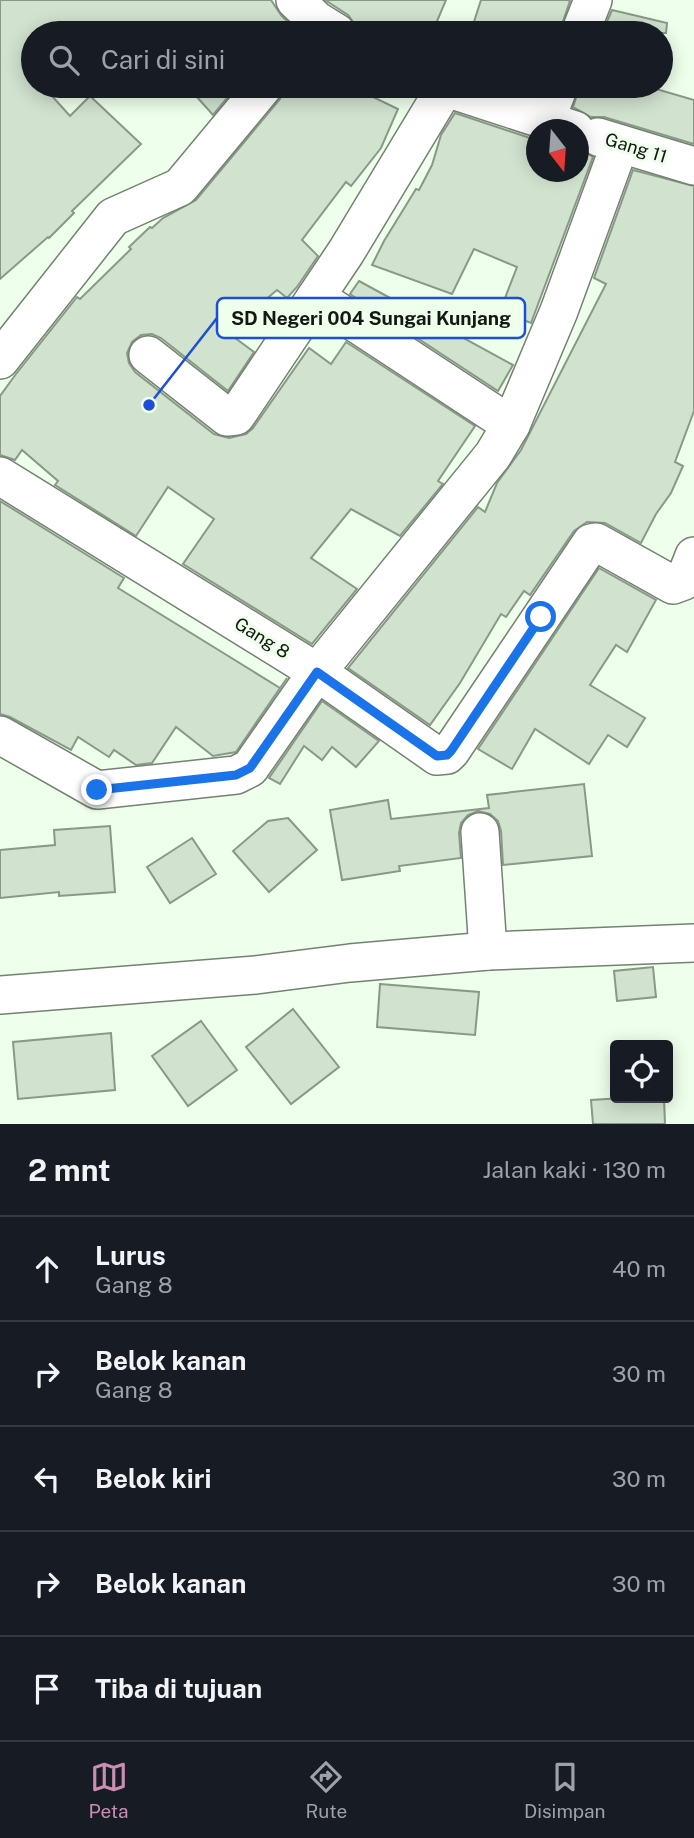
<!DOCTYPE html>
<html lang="id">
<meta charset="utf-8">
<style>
body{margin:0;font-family:"Public Sans",sans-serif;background:#20242c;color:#f1f3f6}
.controls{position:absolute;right:21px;bottom:21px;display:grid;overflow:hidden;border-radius:7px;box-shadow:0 4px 18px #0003}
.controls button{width:63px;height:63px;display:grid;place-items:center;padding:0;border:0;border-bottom:2px solid #363941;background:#171b24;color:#f1f3f6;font:35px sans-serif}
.compass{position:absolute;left:526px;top:119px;width:63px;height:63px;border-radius:50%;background:#171b24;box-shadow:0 4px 18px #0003;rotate:163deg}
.stop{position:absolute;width:21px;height:21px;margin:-16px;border:5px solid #1a73e8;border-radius:50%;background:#fff}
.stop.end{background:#1a73e8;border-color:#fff;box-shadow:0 2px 7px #0008}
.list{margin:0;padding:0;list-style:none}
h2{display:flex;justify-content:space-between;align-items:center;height:91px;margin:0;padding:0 28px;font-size:30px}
h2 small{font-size:23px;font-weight:400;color:#9ea1a6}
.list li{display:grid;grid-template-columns:46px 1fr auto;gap:21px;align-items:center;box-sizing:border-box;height:105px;padding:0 28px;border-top:2px solid #363941}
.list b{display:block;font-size:26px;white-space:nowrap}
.list p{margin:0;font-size:23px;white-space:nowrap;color:#9ea1a6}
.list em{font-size:23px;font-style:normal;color:#9ea1a6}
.icon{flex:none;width:38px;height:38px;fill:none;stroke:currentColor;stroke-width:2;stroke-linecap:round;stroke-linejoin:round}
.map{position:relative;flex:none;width:694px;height:1124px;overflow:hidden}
.search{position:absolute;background:#171b24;box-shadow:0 4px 18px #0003;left:21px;right:21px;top:21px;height:77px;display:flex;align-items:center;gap:18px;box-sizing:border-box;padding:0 24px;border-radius:38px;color:#9ea1a6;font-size:26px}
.sheet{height:616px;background:#171b24}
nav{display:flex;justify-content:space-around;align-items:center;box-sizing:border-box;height:98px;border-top:2px solid #363941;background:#171b24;font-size:19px;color:#9ea1a6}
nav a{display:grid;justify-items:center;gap:4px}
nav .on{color:#ca8db3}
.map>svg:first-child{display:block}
</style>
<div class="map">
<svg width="694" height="1124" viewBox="0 0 694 1124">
<rect width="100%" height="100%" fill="#eeffeb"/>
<g fill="#d1e2cf" stroke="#899987" stroke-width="2">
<polygon points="0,0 271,0 281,15 299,33 33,33 33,86 43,86 70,116 90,96 141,144 72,211 74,213 49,238 48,237 0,279"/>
<polygon points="325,0 446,0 432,33 370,33 356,26 348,15"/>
<polygon points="481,0 568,0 570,1 559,33 509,33 473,25"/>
<polygon points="612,10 667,23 666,33 602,33"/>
<polygon points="187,86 237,86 213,115"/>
<polygon points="284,86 379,86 373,97 398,109 381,148 351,186 346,182 302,240 318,256 297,287 287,298 277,290 227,332 254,352 228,391 161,338 152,334 141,335 132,342 127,353 129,363 135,372 214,434 229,438 246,434 253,428 309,348 331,364 346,342 475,426 438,481 443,484 400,536 351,509 311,558 357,589 312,644 183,564 214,519 168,487 136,536 55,485 58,481 22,450 15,460 0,455 0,396 16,374 77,297 80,299 131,249 129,247 150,227 152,228 163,218 196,200 280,99"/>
<polygon points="580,86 646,86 694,100 694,144 604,117 591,117 573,107"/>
<polygon points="455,113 536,140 536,172 578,172 578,151 582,150 593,157 531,323 500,311 517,267 474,249 452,294 372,265 384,241 416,189 419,190 432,165 441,135"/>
<polygon points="633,170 694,186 694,411 675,462 683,466 671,493 656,514 641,543 605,523 587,522 574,531 530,595 524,591 506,617 501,614 460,683 430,725 348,668 478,507 485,512 497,483 521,450 606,284 594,278"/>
<polygon points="359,281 513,365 498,391 350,294"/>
<polygon points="0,501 124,578 118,588 280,688 287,678 236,752 213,756 176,727 152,763 136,765 114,750 109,757 78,737 71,750 10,717 0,714"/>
<polygon points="599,568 656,600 627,652 616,645 590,685 645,718 627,747 608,735 589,764 535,729 512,769 478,749"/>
<polygon points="322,701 379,741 356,767 332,747 322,760 304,746 280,784 269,778"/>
<polygon points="584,784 592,856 503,865 501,831 498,821 490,814 478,811 468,815 461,823 459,833 461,858 399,866 400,871 342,880 330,810 388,800 391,819 489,808 487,795"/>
<polygon points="288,818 317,850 269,892 233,851 268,821"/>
<polygon points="110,826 115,892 59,896 59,892 0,898 0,850 55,845 54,830"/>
<polygon points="192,838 216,874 170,903 147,867"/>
<polygon points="653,967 656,997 617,1001 614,971"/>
<polygon points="380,984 479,992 475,1035 377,1027"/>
<polygon points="293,1009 339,1067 291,1104 246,1047"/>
<polygon points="201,1021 237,1070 188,1106 152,1056"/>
<polygon points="111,1033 115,1090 18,1099 13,1042"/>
<polygon points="623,1098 664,1098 665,1124 593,1124 591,1100"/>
</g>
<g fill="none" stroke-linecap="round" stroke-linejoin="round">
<g stroke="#738271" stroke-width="40">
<g id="minor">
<polyline points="295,0 316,20 337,33"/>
<polyline points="580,33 593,0"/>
<polyline points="440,86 575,130"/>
<polyline points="546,120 559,86"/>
<polyline points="598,137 694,166"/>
<polyline points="316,297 511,425"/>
<polyline points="148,355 227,417 236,416 346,252 445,88"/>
<polyline points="0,360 113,217 180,187 264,86"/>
<polyline points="0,476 317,672 437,756 447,755 451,751 591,543 596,542 673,585 684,581 694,556"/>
<polyline points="0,735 97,790 236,775 250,768 317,672 493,455 511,425 559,311 620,144"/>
<polyline points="480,832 488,951"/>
<polyline points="0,995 256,975 350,963 488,951 694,943"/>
</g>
</g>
<use href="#minor" stroke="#fff" stroke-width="37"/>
</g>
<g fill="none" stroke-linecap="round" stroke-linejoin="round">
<polyline stroke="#1a73e8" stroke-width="9" points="97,790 236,775 250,768 317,672 437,756 447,755 451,751 541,617"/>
</g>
<g text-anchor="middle" stroke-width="6" stroke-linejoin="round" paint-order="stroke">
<g font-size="18" fill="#131912" stroke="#eeffeb">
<text transform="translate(636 148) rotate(17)" y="6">Gang 11</text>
<text transform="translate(262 638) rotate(32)" y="6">Gang 8</text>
</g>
</g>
<path fill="none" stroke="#1d4ed8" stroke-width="2.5" d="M149 405L217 318"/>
<circle fill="#1d4ed8" stroke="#eeffeb" stroke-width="2.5" cx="149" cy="405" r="7"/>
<rect fill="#eeffeb" stroke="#1d4ed8" stroke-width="2.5" x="217" y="298" width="308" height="40" rx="7"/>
<g font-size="19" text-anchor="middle" font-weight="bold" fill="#131912">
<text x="371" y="325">SD Negeri 004 Sungai Kunjang</text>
</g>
</svg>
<div class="controls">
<button><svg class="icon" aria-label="locate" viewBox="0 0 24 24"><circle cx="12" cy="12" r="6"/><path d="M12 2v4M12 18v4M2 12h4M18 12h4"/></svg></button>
</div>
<svg class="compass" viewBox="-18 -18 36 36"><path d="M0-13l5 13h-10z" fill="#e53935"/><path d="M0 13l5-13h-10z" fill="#9ea1a6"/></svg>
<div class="stop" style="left:541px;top:617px"></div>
<div class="stop end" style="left:97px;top:790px"></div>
<div class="search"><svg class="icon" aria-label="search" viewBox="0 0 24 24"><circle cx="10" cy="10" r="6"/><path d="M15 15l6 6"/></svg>Cari di sini</div>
</div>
<section class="sheet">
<h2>2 mnt<small>Jalan kaki · 130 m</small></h2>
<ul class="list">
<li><svg class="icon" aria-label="ahead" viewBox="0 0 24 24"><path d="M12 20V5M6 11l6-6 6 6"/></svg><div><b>Lurus</b><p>Gang 8</p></div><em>40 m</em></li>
<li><svg class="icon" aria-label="right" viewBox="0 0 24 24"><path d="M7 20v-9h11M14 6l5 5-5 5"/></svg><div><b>Belok kanan</b><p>Gang 8</p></div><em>30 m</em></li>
<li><svg class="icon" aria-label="left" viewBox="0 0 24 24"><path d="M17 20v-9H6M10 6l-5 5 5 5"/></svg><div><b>Belok kiri</b></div><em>30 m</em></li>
<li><svg class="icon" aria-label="right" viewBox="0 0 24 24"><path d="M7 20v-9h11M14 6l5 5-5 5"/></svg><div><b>Belok kanan</b></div><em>30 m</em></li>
<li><svg class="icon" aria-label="arrive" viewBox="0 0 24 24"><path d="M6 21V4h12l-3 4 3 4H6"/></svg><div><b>Tiba di tujuan</b></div></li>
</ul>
</section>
<nav>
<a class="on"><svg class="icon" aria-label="map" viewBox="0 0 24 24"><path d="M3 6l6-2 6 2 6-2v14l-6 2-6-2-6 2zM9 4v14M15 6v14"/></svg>Peta</a>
<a><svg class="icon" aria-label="directions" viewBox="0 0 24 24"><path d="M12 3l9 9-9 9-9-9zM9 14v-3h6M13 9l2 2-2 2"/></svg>Rute</a>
<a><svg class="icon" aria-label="saved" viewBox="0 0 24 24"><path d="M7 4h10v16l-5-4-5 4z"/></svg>Disimpan</a>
</nav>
